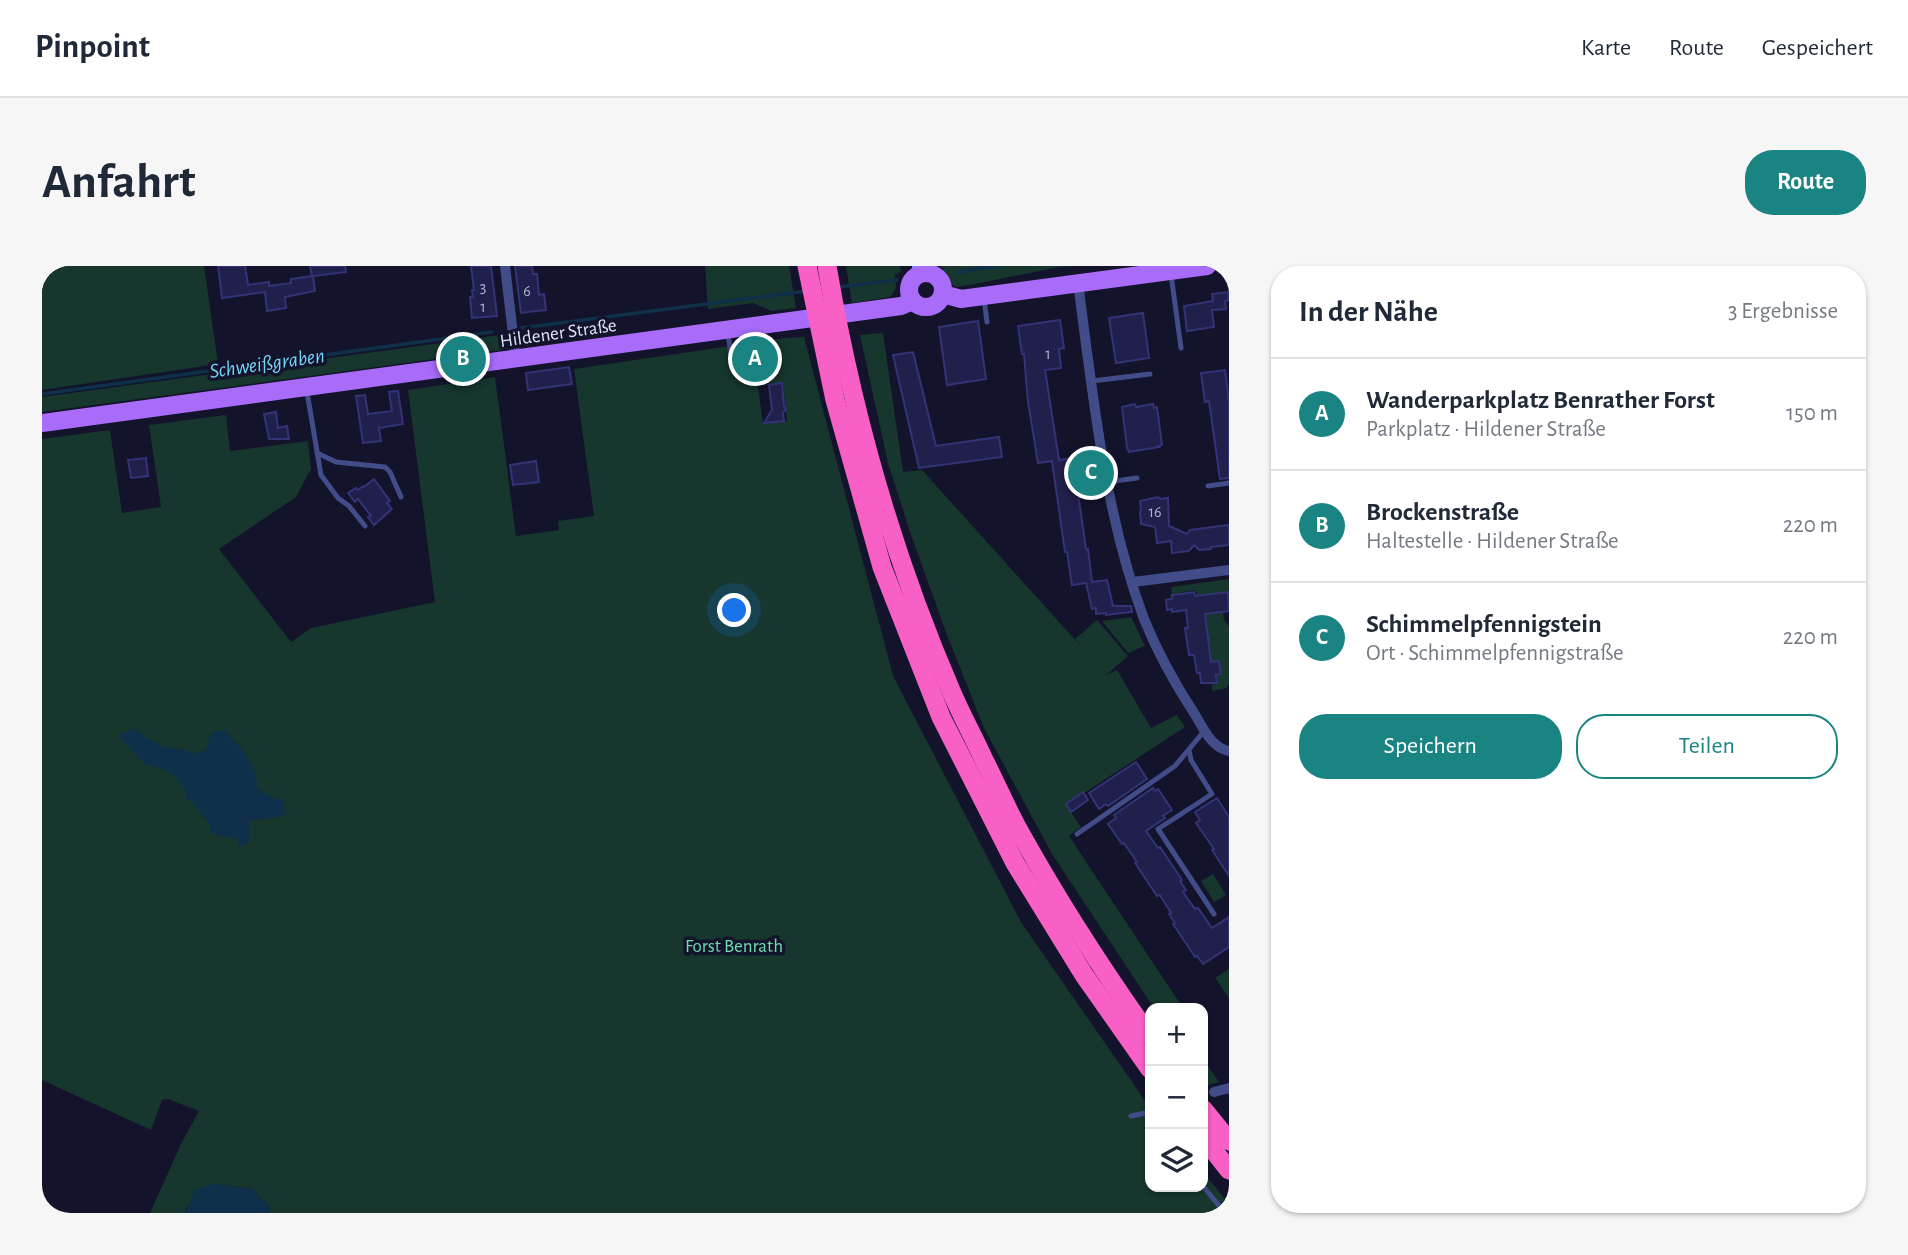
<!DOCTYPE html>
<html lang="de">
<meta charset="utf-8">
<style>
body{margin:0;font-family:"Alegreya Sans",sans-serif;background:#f6f6f7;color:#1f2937}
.controls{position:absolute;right:21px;bottom:21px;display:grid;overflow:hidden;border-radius:14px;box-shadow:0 2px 5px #0004}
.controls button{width:63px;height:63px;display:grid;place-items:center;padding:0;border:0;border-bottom:2px solid #e0e1e3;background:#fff;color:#1f2937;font:35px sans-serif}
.you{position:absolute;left:693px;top:345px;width:24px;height:24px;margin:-18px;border:5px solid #fff;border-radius:50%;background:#1a73e8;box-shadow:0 0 0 10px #1a73e833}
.badge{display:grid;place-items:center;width:46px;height:46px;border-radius:50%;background:#1a8483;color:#fff;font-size:23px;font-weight:700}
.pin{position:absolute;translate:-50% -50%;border:4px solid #fff;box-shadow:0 2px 7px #0006}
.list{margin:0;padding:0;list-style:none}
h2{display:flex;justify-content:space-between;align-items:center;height:91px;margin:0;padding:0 28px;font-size:30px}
h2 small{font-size:23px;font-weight:400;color:#747a83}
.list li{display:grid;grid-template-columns:46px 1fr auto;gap:21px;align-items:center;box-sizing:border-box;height:112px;padding:0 28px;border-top:2px solid #e0e1e3}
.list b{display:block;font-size:26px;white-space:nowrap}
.list p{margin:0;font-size:23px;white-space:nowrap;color:#747a83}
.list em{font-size:23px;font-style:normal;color:#747a83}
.actions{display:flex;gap:14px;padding:21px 28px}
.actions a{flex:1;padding:16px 0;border:2px solid #1a8483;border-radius:28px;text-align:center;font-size:24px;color:#1a8483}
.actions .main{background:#1a8483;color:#fff}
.icon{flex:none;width:38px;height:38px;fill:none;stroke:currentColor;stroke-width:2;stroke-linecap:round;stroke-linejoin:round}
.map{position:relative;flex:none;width:1187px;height:947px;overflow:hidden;border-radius:28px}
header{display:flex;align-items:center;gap:42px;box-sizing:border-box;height:98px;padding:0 35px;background:#fff;border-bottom:2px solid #e0e1e3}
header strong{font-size:33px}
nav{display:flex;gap:38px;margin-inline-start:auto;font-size:24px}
.intro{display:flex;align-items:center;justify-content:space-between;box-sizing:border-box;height:168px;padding:0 42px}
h1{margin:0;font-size:49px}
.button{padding:18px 32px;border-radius:28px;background:#1a8483;color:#fff;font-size:24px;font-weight:700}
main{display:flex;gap:42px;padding:0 42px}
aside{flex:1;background:#fff;border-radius:28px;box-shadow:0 2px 5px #0004}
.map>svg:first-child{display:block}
</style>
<header>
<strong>Pinpoint</strong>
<nav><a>Karte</a><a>Route</a><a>Gespeichert</a></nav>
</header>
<div class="intro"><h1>Anfahrt</h1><a class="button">Route</a></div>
<main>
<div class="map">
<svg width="1187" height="947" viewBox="0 0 1187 947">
<rect width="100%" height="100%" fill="#13142c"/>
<g fill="#16362e" fill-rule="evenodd">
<polygon points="0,0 162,0 176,98 0,124"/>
<polygon points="663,0 747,0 754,42 730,45 711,37 666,43"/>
<polygon points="804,0 858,0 859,5 853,9 854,22 848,31 810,37"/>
<polygon points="899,0 1031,0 1017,1 928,19 914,21 904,16"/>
<polygon points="841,67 861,206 880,204 1045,387 1033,373 1055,354 1086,390 1064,409 1075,404 1109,462 1135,449 1143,461 1024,539 1039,561 1027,570 1141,742 1112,742 1010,588 942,462 905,369 868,266 846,197 818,69"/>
<polygon points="465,68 467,83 0,146 0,131"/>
<path d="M 762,71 L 851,410 L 979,656 L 1108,842 L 1108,921 L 1161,921 L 1161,906 L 1187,938 L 1187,947 L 226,947 L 227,941 L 210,923 L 173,918 L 144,942 L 143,947 L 108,947 L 139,878 L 157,845 L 126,833 L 120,834 L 109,864 L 0,814 L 0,173 L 68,164 L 80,247 L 119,241 L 107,159 L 184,149 L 188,185 L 266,175 L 269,203 L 254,231 L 177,283 L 249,376 L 269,362 L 393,336 L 366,124 L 453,111 L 474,270 L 517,264 L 516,255 L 552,250 L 532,103 L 743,72 ZM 741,117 L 745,155 L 721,158 L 716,120 Z"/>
<polygon points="1187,313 1187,326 1156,330 1153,324 1130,328 1129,321"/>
<polygon points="1181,346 1182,354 1187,360 1187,419 1184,422 1170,425 1170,419 1176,418 1175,410 1179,407 1177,396 1167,398 1169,394 1163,348"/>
<polygon points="1089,351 1103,380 1086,387 1060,355"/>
<polygon points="1171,608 1184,629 1172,636 1159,615"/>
<polygon points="1187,703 1187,732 1173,712"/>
<polygon points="1161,788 1166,800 1177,816 1166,819 1161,811"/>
</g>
<g fill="#0e304a">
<path d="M 92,462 L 104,472 L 125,482 L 142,483 L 149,487 L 155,487 L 164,483 L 167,478 L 166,473 L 172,465 L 184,464 C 189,473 197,478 202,486 C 210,498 215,509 216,523 L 235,534 L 241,533 L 243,536 L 241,541 L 243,545 L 242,550 L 207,555 L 207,577 L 197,581 L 195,573 C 187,568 180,573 169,566 L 167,557 L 151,537 L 145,533 L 142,522 L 135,512 C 131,511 130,507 126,505 C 121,503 116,502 111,499 L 106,501 L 76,470 Z"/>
<polygon points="173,918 210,923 227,941 226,947 143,947 153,923"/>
</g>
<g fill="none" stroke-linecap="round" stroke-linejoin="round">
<g stroke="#0e304a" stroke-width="3.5">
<polyline points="916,6 953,0"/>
<polyline points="797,21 855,14"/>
<polyline points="479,62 765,25"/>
<polyline points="0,128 450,66"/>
</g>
</g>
<g fill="#20204c" stroke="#337" stroke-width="2">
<polygon points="176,0 203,0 206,19 227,16 227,20 249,17 249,13 270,10 268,0 303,0 304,6 271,10 273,25 243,31 244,42 225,45 223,26 180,32"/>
<polygon points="429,0 449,0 455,50 430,52 428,31 431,31 430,24 432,24"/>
<polygon points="473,0 490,0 491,8 495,8 497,29 502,28 504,44 479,47"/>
<polygon points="1186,26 1187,34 1183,35 1184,43 1170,44 1172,61 1145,65 1142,40 1171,35 1170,28"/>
<polygon points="1101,47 1107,92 1074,97 1067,52"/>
<polygon points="1018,54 1022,82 1017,83 1019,102 1003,104 1017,194 1031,192 1044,283 1046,283 1050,316 1065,314 1071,340 1089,340 1090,346 1064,349 1064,347 1054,348 1054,342 1050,343 1044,317 1030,319 1025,286 1023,286 1010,195 996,197 986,136 982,88 980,88 976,60"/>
<polygon points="936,55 944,113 905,119 897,61"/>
<polygon points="871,86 894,180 957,171 960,191 877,202 851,89"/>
<polygon points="527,101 530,118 486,124 484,107"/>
<polygon points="1183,104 1187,136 1187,212 1178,213 1167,135 1163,136 1159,107"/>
<polygon points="740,117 742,140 744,143 741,147 742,155 722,157 730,144 727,119"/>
<polygon points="356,125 361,158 337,162 339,175 321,177 314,130 323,129 326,148 350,145 347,126"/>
<polygon points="1093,138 1094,141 1111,138 1112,142 1115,141 1120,179 1116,180 1117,181 1087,186 1085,182 1080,141"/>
<polygon points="234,146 236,162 245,160 247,173 227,173 222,148"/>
<polygon points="104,192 106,210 89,212 86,194"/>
<polygon points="494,195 497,216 471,219 468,199"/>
<polygon points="332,213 348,235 345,237 350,243 332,259 326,251 329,250 316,233 313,236 306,227 314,222 316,224 321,220 322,221"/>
<polygon points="1116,231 1119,233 1126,232 1127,260 1145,268 1148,264 1187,259 1187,279 1169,281 1169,283 1157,284 1152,279 1147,285 1130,287 1129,275 1115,277 1113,261 1099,258 1098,246 1099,245 1098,235"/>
<polygon points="1152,326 1153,330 1186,326 1187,345 1163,348 1169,396 1177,395 1179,408 1174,409 1175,417 1159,417 1158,407 1155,407 1152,389 1147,389 1143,362 1146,362 1144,344 1130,346 1130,343 1125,344 1124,334 1130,333 1130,329"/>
<polygon points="1094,496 1105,513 1066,540 1064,538 1057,543 1047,527"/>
<polygon points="1111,522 1113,525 1116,523 1130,544 1121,550 1123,552 1104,565 1116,582 1118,581 1140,614 1138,615 1144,624 1141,626 1153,643 1156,642 1170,662 1187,651 1187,681 1161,698 1155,690 1153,691 1131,658 1133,657 1127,648 1129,647 1118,629 1115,630 1093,597 1095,596 1082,577 1080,578 1066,558 1074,552 1072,549"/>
<polygon points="1041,526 1046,534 1029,546 1024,538"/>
<polygon points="1175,532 1187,551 1187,610 1170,584 1172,583 1154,557 1158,554 1153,546"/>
</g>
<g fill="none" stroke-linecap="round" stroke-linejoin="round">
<g stroke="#414c88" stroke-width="5">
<polyline points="1129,8 1139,82"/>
<polyline points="942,33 945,56"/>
<polyline points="686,67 689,91 693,99"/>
<polyline points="1050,115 1108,108"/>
<polyline points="265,126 279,209 296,232 307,240 323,260"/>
<polyline points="275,187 294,196 343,201 348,206 359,231"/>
<polyline points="1065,216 1095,212"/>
<polyline points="1166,220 1187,217"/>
<polyline points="1147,484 1149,494 1170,528 1116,563 1172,648"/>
<polyline points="1035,568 1133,500 1163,464"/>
<polyline points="1089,850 1108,846"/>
<polyline points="1161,920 1183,947"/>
</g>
<g stroke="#414c88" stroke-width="10">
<polyline points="463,0 474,94"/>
<path d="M 1036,17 C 1051,129 1062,246 1102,353 C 1115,385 1133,418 1152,447 C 1161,461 1169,482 1187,485"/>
<polyline points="1091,316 1187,304"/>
<polyline points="1172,826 1187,822"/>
</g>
<polyline stroke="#7b91f9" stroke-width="14" points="877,0 879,7"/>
<g stroke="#a86cf8" stroke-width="18">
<circle cx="884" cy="24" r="17"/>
<polyline points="901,28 919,33 1165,0"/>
<polyline points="0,157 859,40 871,35"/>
</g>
<g stroke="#f860c6" stroke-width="19">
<polyline points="765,0 793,134 840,301 899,451 973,597 1042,709 1108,803"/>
<path d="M 785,0 C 810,146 851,291 910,427 C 920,450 932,472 942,494 C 955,519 966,546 980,570 C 1019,640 1062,706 1108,771"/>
<polyline points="1161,843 1187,875"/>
<polyline points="1161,871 1187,904"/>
</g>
</g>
<g text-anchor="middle" stroke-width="7" stroke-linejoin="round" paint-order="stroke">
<g font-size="16" fill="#afb2d2">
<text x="441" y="26">3</text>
<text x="485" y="30">6</text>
<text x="441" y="46">1</text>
<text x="1006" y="93">1</text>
<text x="1113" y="251">16</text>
</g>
<g font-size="19" fill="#dfe2fe" stroke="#13142c">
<text transform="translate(516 66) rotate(-8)" y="7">Hildener Straße</text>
</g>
<g font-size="19" fill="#6ddcab" stroke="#13142c">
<text x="692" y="686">Forst Benrath</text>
</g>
<g font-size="21" font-style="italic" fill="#73d5f8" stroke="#13142c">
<text transform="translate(225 97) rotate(-8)" y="7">Schweißgraben</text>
</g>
</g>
</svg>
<div class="controls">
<button>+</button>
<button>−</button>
<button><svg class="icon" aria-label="layers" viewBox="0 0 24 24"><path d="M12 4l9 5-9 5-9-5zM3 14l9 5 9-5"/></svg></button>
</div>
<div class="you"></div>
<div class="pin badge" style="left:713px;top:93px">A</div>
<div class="pin badge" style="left:421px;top:93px">B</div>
<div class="pin badge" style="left:1049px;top:207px">C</div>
</div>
<aside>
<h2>In der Nähe<small>3 Ergebnisse</small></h2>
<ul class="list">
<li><span class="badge">A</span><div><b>Wanderparkplatz Benrather Forst</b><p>Parkplatz · Hildener Straße</p></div><em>150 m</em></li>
<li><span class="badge">B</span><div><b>Brockenstraße</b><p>Haltestelle · Hildener Straße</p></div><em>220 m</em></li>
<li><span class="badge">C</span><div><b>Schimmelpfennigstein</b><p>Ort · Schimmelpfennigstraße</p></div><em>220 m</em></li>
</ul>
<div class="actions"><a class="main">Speichern</a><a>Teilen</a></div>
</aside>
</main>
